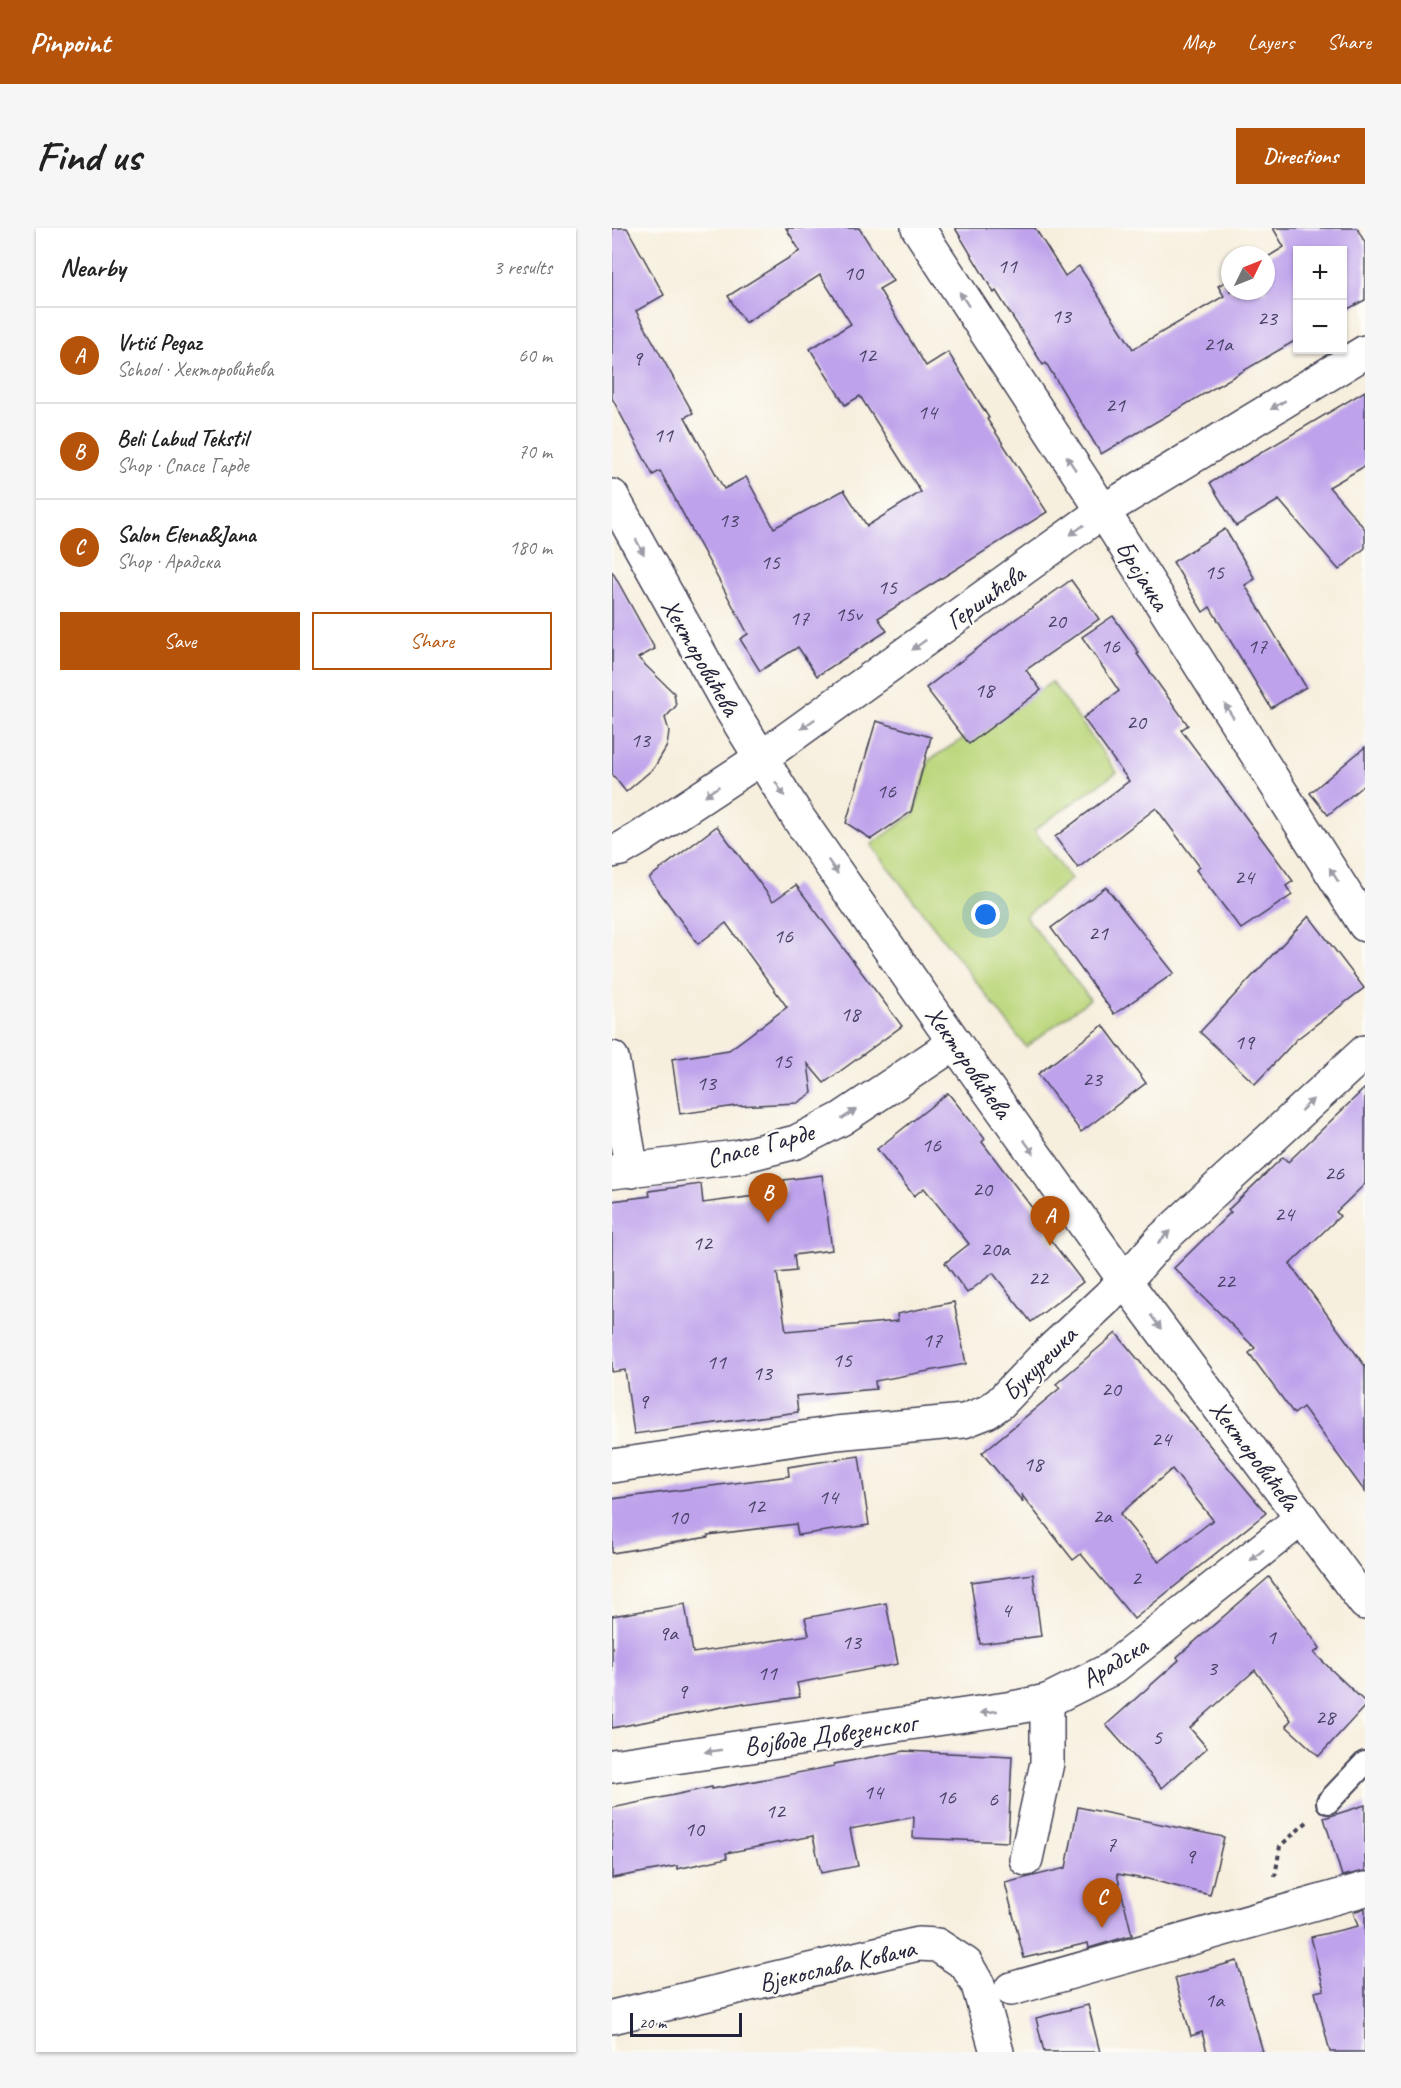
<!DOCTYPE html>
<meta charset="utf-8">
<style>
body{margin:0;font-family:Caveat,sans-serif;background:#f6f6f6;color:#222}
.controls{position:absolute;right:18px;top:18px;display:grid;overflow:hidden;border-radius:0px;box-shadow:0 2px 4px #0004}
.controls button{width:54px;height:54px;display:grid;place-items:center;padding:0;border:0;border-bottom:2px solid #e0e0e0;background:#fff;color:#222;font:30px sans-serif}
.compass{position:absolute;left:609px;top:18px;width:54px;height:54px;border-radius:50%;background:#fff;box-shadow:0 2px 4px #0004;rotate:47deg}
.scale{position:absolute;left:18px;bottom:15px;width:112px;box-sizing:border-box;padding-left:6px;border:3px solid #22223b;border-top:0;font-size:16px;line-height:21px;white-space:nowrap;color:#22223b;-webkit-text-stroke:4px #fdfcf7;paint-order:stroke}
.you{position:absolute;left:374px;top:687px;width:21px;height:21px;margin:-15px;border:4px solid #fff;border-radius:50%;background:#1a73e8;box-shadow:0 0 0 9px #1a73e833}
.badge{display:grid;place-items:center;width:39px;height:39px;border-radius:50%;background:#b45309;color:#fff;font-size:20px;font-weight:700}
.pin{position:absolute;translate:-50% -50px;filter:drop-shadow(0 2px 3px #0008)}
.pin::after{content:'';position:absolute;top:32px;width:21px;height:18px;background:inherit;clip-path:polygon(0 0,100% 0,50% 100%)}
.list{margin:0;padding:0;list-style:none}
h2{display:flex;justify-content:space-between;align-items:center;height:78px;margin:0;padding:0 24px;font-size:26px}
h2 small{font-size:20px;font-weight:400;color:#767676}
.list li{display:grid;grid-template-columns:39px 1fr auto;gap:18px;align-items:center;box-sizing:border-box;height:96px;padding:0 24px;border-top:2px solid #e0e0e0}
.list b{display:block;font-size:22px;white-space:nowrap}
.list p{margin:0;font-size:20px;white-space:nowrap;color:#767676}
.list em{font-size:20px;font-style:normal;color:#767676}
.actions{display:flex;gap:12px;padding:18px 24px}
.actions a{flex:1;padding:14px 0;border:2px solid #b45309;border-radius:0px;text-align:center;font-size:21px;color:#b45309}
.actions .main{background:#b45309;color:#fff}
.map{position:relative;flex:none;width:753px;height:1824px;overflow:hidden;border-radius:0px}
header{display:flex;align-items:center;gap:36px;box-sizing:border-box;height:84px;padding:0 30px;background:#b45309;color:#fff}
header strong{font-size:28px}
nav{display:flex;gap:33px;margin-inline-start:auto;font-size:21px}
.intro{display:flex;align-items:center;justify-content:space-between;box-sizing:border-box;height:144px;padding:0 36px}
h1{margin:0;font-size:42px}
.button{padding:15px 27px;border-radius:0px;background:#b45309;color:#fff;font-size:21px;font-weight:700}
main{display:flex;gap:36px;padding:0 36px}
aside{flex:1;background:#fff;border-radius:0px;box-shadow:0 2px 4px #0004}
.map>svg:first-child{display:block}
</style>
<header>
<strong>Pinpoint</strong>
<nav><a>Map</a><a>Layers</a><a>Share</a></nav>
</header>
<div class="intro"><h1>Find us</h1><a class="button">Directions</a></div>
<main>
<aside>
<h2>Nearby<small>3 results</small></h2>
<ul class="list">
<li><span class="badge">A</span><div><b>Vrtić Pegaz</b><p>School · Хекторовићева</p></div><em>60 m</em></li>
<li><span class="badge">B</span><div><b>Beli Labud Tekstil</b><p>Shop · Спасе Гарде</p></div><em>70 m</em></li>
<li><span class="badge">C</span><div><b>Salon Elena&amp;Jana</b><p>Shop · Арадска</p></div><em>180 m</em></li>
</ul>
<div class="actions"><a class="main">Save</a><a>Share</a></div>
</aside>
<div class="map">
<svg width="753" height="1824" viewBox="0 0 753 1824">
<rect width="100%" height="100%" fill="#fdfcf7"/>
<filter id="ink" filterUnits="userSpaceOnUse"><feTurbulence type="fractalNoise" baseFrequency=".0167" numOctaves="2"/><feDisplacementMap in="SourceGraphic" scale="12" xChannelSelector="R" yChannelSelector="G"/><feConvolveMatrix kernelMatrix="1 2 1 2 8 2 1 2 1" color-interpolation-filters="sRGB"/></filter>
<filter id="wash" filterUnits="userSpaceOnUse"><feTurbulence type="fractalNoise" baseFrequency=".008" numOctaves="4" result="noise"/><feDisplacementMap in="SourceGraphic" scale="24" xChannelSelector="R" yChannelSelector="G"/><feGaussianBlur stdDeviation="1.35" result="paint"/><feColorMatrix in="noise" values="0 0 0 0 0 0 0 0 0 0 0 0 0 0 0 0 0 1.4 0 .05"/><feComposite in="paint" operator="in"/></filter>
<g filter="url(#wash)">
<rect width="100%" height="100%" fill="#f7efde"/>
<polygon fill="#bcd77d" stroke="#6f7c5c" stroke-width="1.5" points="440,454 505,544 422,602 459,651 413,688 478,771 414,819 259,617 302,586 317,532"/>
<g id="blocks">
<g fill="#bea2eb" fill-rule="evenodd">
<polygon points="0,0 15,0 52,67 24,83 81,185 73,189 112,261 134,249 162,300 232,262 255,298 309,264 248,168 233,177 198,121 239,96 208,47 133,95 116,68 188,23 174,0 247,0 281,53 267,61 314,138 336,124 377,190 375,191 435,284 266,390 275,403 205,448 186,419 148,443 128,411 136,406 48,243 41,247 0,170"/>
<polygon points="343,0 423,0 453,48 467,38 521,121 612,68 606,58 618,51 618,63 654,63 654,30 672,19 661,0 745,0 753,15 753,72 730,84 730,22 686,22 686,111 489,226 434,135 431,137 384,63 382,65"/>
<polygon points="753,163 753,238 717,259 753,301 753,320 727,342 667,272 624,298 598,255"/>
<polygon points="613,301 643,351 633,357 694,459 659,480 598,379 591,384 561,334"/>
<polygon points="0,343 43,421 26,430 62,465 64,478 53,490 57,503 55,518 42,540 14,564 0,546"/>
<polygon points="459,352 487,391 414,442 429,462 357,516 314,460 401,393"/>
<polygon points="501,388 527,425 525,426 576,497 569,502 681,653 674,658 680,667 629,701 584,642 588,639 544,580 466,640 443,609 517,553 471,490 507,463 470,409"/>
<polygon points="264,493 319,509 299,584 259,611 234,595"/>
<polygon points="753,519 753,556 716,587 698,565"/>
<polygon points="105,598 161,673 184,657 290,798 212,855 196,836 200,865 185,875 124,878 68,886 60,831 117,822 175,779 114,695 86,716 37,650"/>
<polygon points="494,659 562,745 502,786 439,700"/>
<polygon points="697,688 752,760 685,811 643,856 588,804"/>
<polygon points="491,797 534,855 469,904 426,846"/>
<polygon points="753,860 753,956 724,984 728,988 678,1036 753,1138 753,1264 691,1179 682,1186 637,1125 643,1120 562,1040 619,984 616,982 671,929 676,934"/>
<polygon points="336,865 373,911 370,914 437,1002 433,1005 471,1054 419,1094 381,1045 355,1065 333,1035 357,1016 312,960 302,968 265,921"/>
<polygon points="210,947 220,1022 182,1027 184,1043 165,1045 174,1103 286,1093 285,1086 342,1074 354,1136 263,1153 264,1161 184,1168 186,1184 22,1206 13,1142 0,1144 0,973 38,968 37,963 89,956 91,975 173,964 172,952"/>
<path d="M 504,1105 L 654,1285 L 522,1391 L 469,1326 L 461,1332 L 409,1266 L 411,1274 L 370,1225 L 448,1160 L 444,1156 ZM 560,1241 L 601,1292 L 547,1334 L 508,1286 Z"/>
<polygon points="247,1228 257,1297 186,1307 184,1296 96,1307 96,1309 0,1325 0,1271 177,1248 176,1239"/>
<polygon points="421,1346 429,1408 368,1416 359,1354"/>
<polygon points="657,1349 708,1420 702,1425 753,1474 753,1478 707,1528 674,1498 679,1492 643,1442 578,1500 595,1520 550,1560 494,1497 567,1432 565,1429"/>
<polygon points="274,1375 286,1436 185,1455 188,1469 132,1477 132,1475 0,1500 0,1388 73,1376 81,1425 197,1407 193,1390"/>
<polygon points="293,1523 400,1528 396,1614 301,1610 302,1589 238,1601 246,1638 209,1645 201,1608 114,1625 115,1630 65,1641 65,1638 0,1650 0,1580 100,1559 100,1561 222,1538 222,1536"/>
<polygon points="753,1577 753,1643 730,1648 712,1590"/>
<polygon points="466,1579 612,1609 598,1667 532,1650 532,1651 505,1646 520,1707 477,1720 476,1715 412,1730 393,1655 454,1640"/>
<polygon points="753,1680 753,1824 718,1824 703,1764 712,1762 699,1709 746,1698 741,1684"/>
<polygon points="625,1733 651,1824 595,1824 590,1804 579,1808 563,1750"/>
<polygon points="476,1777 488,1824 432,1824 424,1790"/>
</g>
</g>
</g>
<g filter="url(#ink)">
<use href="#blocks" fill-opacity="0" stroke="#424153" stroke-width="1.5"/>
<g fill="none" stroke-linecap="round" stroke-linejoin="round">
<g stroke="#424153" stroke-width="26">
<polyline id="lane" points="716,1574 753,1535"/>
</g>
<g stroke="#424153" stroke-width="36">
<g id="street">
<polyline points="306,0 491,283 753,697"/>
<polyline points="0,268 117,478 187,591 343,815 513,1053 753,1375"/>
<polyline points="0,623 9,621 28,610 149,530 491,283 753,124"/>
<polyline points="0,830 20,943"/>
<polyline points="0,944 125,929 184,914 229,891 343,815"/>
<polyline points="0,1238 224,1205 352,1193 375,1184 388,1175 433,1128 513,1053 550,1011 753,824"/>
<polyline points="0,1538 401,1480 435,1473 499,1441 690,1290"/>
<polyline points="414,1631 435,1535 435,1473"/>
<polyline points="399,1761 753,1661"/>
<polyline points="0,1789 306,1716 325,1717 354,1736 366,1757 385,1824"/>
</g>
</g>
<polyline stroke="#424153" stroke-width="4" stroke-dasharray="4.5 4.5" stroke-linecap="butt" points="663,1649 668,1618 695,1594"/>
<use href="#lane" stroke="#fff" stroke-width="22"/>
<use href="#street" stroke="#fff" stroke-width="33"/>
</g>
<defs><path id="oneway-solid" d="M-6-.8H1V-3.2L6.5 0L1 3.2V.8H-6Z" transform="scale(1.5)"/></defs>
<g fill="#9c9ca7">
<use href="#oneway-solid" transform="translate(352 71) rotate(-123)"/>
<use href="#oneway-solid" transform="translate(666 177) rotate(149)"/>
<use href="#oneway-solid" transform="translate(459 235) rotate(-123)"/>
<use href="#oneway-solid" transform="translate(465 302) rotate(144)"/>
<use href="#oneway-solid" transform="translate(28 319) rotate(62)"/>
<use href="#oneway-solid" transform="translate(307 417) rotate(144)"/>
<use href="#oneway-solid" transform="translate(617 483) rotate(-122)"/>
<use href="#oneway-solid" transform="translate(196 496) rotate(144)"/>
<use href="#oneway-solid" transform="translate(168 561) rotate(58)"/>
<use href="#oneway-solid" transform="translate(100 563) rotate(146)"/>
<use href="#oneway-solid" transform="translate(221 639) rotate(55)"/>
<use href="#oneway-solid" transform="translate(722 647) rotate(-122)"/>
<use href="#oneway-solid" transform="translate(695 877) rotate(-43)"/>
<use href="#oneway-solid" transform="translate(237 886) rotate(-33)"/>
<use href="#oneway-solid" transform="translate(417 919) rotate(54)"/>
<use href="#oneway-solid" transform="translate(552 1009) rotate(-45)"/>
<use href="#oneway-solid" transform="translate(544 1094) rotate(53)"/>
<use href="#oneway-solid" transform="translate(645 1327) rotate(141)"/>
<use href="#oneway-solid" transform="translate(377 1484) rotate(172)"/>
<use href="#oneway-solid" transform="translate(101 1523) rotate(172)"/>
</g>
</g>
<g text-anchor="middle" stroke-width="5" stroke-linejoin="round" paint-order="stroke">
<g font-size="22" fill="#494267">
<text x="395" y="45">11</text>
<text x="241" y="52">10</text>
<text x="449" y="95">13</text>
<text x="655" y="97">23</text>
<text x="606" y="123">21a</text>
<text x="254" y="134">12</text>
<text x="25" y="137">9</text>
<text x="503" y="184">21</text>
<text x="315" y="191">14</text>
<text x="51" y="214">11</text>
<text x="116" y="299">13</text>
<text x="158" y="341">15</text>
<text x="602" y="351">15</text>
<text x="275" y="366">15</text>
<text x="236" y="393">15v</text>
<text x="187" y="397">17</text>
<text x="444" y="400">20</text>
<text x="498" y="425">16</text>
<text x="645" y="425">17</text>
<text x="372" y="469">18</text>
<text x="524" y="501">20</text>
<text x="28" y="519">13</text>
<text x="274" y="570">16</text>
<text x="632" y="656">24</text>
<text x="486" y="712">21</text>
<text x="171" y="715">16</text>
<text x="238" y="793">18</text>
<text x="632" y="821">19</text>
<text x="170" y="840">15</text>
<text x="480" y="858">23</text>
<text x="94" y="862">13</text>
<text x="319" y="924">16</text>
<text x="722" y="952">26</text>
<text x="370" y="968">20</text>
<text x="672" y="993">24</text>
<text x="90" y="1022">12</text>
<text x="383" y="1028">20a</text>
<text x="426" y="1057">22</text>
<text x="613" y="1060">22</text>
<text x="320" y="1119">17</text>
<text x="230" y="1139">15</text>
<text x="104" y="1141">11</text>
<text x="150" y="1152">13</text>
<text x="499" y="1168">20</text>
<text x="31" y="1180">9</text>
<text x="549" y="1218">24</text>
<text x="421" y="1243">18</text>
<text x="216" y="1276">14</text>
<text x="143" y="1285">12</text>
<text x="490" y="1295">2a</text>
<text x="66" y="1296">10</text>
<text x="524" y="1357">2</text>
<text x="394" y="1389">4</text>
<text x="56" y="1412">9a</text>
<text x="659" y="1416">1</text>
<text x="239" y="1421">13</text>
<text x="600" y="1447">3</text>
<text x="155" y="1452">11</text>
<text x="70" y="1470">9</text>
<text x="713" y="1496">28</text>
<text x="545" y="1516">5</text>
<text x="261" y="1571">14</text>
<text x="334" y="1576">16</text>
<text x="381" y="1578">6</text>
<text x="163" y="1590">12</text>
<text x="82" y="1608">10</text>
<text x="499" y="1623">7</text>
<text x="578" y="1635">9</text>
<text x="602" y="1779">1a</text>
</g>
<g font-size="26" fill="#22223b" stroke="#fdfcf7">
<text transform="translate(531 347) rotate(58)" y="9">Брсјачка</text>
<text transform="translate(373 369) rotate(-36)" y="9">Гершићева</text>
<text transform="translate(89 429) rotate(60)" y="9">Хекторовићева</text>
<text transform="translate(357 834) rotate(55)" y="9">Хекторовићева</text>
<text transform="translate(148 917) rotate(-15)" y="9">Спасе Гарде</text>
<text transform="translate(427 1135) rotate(-45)" y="9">Букурешка</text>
<text transform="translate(643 1227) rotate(53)" y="9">Хекторовићева</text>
<text transform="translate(502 1434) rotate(-32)" y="9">Арадска</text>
<text transform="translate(218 1506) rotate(-8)" y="9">Војводе Довезенског</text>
<text transform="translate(225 1737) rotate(-13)" y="9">Вјекослава Ковача</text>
</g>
</g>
</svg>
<div class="controls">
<button>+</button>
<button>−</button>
</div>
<svg class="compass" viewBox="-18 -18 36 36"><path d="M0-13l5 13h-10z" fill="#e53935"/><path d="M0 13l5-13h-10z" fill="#767676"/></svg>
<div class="scale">20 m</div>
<div class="you"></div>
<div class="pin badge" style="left:438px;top:1018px">A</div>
<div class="pin badge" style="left:156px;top:995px">B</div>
<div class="pin badge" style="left:490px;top:1700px">C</div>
</div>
</main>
